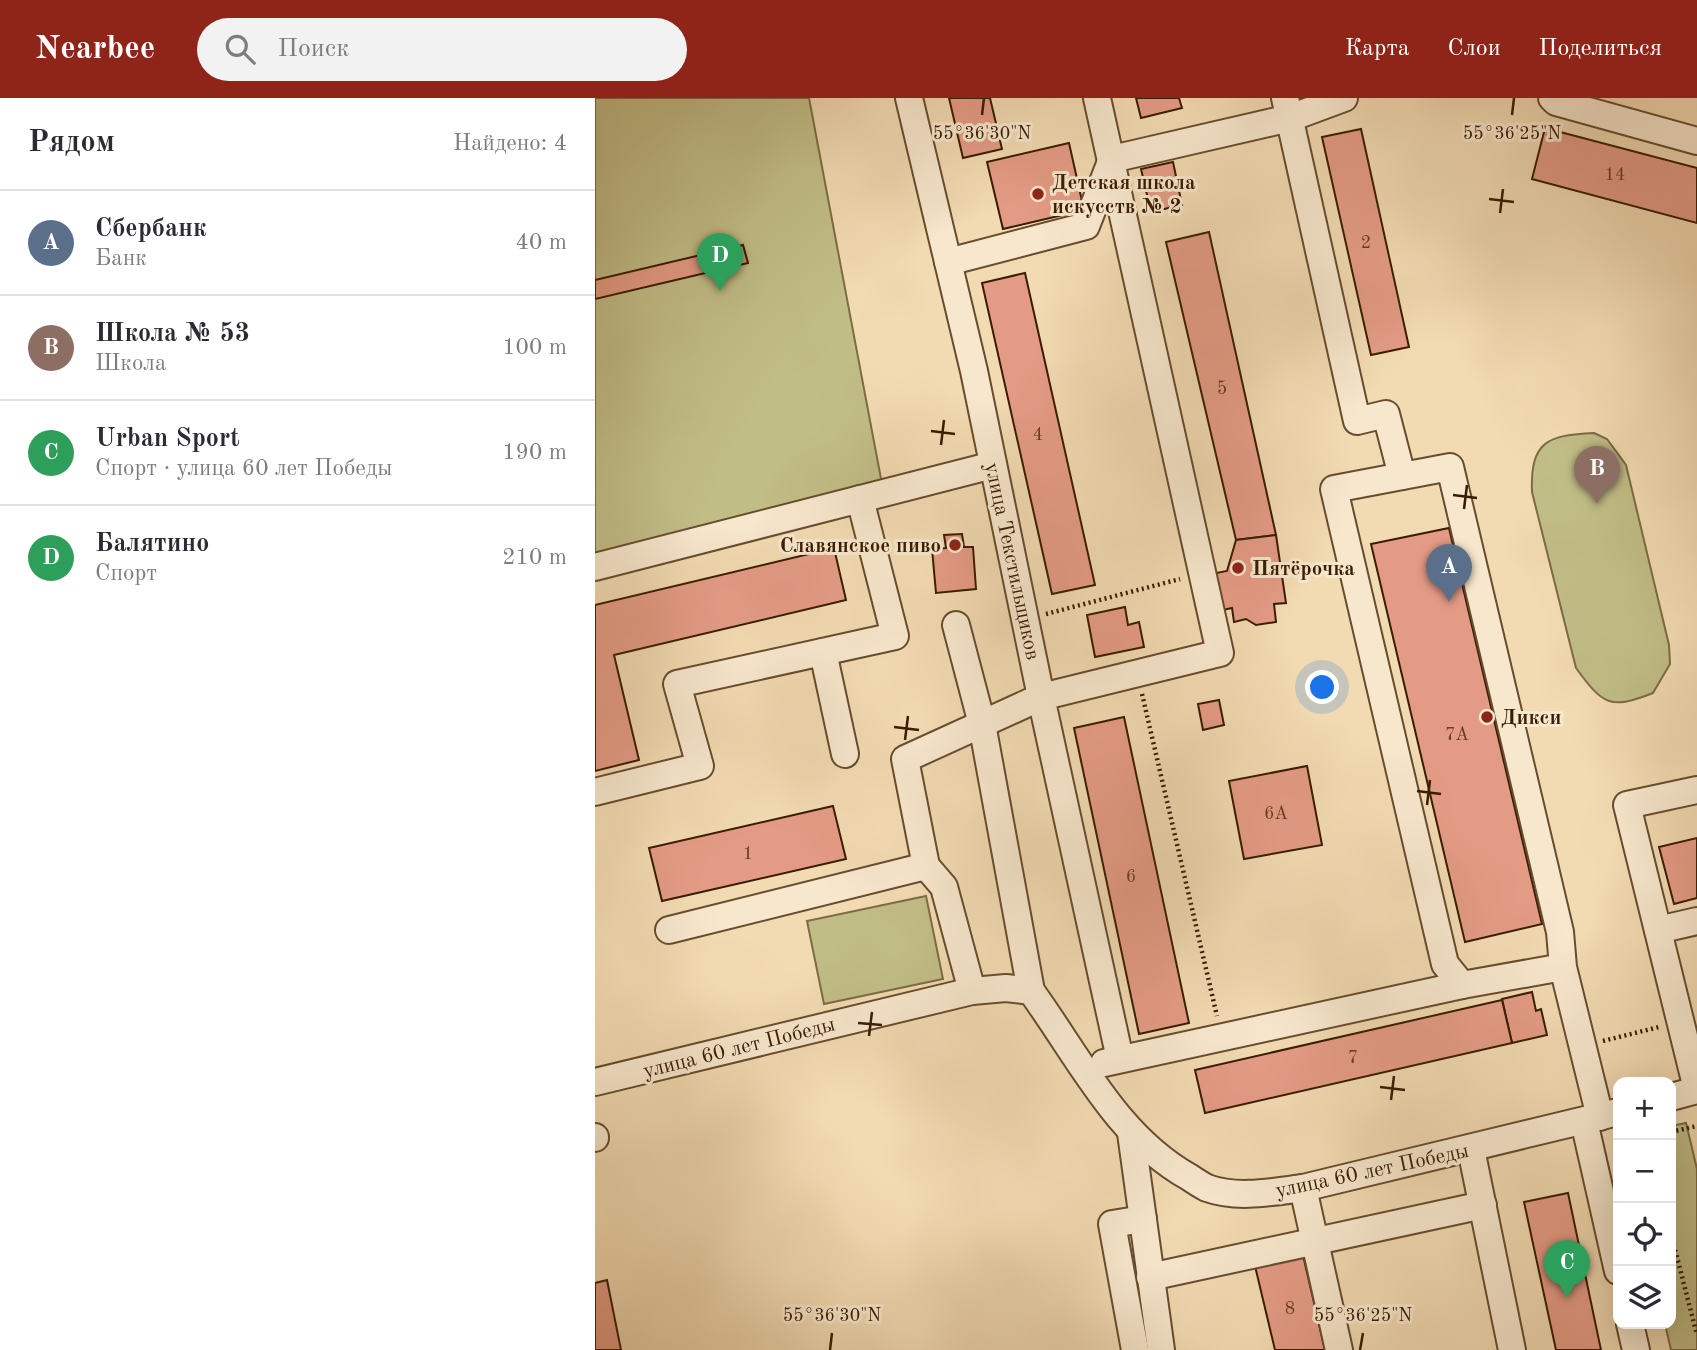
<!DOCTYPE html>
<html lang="ru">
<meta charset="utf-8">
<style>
body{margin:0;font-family:"Old Standard TT",serif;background:#f2f2f3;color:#2b2b33}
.controls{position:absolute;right:21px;bottom:21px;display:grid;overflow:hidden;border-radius:14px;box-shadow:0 7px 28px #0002}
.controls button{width:63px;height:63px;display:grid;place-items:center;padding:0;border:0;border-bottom:2px solid #e1e1e2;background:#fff;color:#2b2b33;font:35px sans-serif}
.you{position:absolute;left:728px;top:590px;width:24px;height:24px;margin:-18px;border:5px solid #fff;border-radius:50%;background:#1a73e8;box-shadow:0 0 0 10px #1a73e833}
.badge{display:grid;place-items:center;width:46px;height:46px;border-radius:50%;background:#8f2418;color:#fff;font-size:23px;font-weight:700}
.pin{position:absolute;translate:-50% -58px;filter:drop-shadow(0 2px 4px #0008)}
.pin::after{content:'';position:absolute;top:37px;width:24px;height:21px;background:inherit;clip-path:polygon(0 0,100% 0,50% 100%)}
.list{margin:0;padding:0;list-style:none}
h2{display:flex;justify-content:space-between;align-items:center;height:91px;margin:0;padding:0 28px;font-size:30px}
h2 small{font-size:23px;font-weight:400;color:#7c7c81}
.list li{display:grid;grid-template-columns:46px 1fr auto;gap:21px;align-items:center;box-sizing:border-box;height:105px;padding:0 28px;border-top:2px solid #e1e1e2}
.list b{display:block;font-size:26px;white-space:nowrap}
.list p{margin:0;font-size:23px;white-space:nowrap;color:#7c7c81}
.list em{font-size:23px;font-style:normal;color:#7c7c81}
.icon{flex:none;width:38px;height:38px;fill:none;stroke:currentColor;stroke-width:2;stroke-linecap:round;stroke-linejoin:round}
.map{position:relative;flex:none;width:1102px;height:1252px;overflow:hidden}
header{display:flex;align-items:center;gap:42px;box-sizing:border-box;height:98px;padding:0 35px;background:#8f2418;color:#fff}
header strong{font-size:33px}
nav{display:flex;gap:38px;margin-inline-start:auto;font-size:24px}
.search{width:490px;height:63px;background:#f2f2f3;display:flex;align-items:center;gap:18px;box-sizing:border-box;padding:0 24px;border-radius:38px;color:#7c7c81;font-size:26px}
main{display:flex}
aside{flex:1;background:#fff}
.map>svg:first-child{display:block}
</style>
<header>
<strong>Nearbee</strong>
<div class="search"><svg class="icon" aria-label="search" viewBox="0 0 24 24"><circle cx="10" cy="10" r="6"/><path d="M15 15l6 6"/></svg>Поиск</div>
<nav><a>Карта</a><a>Слои</a><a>Поделиться</a></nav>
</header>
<main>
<aside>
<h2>Рядом<small>Найдено: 4</small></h2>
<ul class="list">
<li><span class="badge" style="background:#5c6f8a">A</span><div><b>Сбербанк</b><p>Банк</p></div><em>40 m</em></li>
<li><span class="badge" style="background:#8d6e63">B</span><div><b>Школа № 53</b><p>Школа</p></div><em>100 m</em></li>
<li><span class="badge" style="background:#2e9e5b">C</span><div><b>Urban Sport</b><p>Спорт · улица 60 лет Победы</p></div><em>190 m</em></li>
<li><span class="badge" style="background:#2e9e5b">D</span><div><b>Балятино</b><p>Спорт</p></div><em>210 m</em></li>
</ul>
</aside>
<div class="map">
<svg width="1102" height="1252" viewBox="0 0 1102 1252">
<rect width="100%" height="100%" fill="#f2dab2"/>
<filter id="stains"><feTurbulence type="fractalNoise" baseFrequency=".00286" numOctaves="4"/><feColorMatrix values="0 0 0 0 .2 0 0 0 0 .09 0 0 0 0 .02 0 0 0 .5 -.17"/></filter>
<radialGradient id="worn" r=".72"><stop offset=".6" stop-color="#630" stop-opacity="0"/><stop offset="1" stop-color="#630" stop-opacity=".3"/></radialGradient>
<g fill="#c1bd87" stroke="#7d6c44" stroke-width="2">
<polygon points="0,0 214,0 287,386 0,456"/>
<path d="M 999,335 L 1012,341 L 1031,367 L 1074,547 L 1075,566 L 1058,595 C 1015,612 1008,607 981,570 L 937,394 C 935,343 953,337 999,335 Z"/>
<polygon points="331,798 348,881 229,906 212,823"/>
<polygon points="1091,1025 1102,1071 1102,1252 1076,1252 1070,1226 1076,1226 1076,1028"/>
</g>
<g fill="#e49b85" stroke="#391c02" stroke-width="2">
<polygon points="354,0 395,0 407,51 368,60"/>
<polygon points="541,0 584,0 587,10 546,20"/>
<polygon points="950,30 1102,70 1102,125 937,81"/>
<polygon points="766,31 814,249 776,257 727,39"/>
<polygon points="474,45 489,112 408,131 392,64"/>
<polygon points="578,64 587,107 556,114 546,71"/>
<polygon points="614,134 681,437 641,442 571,144"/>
<polygon points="148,147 153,165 0,201 0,182"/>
<polygon points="430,175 500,487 457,496 387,185"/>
<polygon points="854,430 947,826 870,844 776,446"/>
<polygon points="367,436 369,449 378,449 381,491 341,495 337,451 351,450 349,437"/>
<polygon points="681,437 691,505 679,506 681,524 661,527 651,521 639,524 637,510 623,513 616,476 632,473 641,442"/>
<polygon points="239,450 251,502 19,557 44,662 0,673 0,507"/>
<polygon points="530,509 533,527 544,524 549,549 500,559 492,517"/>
<polygon points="624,602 629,627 608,632 603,606"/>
<polygon points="529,619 594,925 544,936 479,630"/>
<polygon points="712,668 727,747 649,761 634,683"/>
<polygon points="238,708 251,761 67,803 54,750"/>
<polygon points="1102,740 1102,800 1079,806 1064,749"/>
<polygon points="937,894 941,913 946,911 952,937 917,945 907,901"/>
<polygon points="907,902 917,945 610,1015 600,972"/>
<polygon points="973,1095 1006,1252 961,1252 929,1104"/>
<polygon points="708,1157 730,1252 680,1252 660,1168"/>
<polygon points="12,1182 26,1252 0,1252 0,1185"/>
</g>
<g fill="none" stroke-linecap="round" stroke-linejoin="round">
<g stroke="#674c2e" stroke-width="30">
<g id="minor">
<polyline points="314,0 379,273 446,599 310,661 331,768 349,789 377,893"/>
<polyline points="502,0 625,555 446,599 525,961"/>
<polyline points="690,0 762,323 791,316 807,378"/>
<polyline points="957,0 961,4 1102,43"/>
<polyline points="353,164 491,128 517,61 695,20 749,0"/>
<polyline points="0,469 398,367"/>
<polyline points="361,527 387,626 436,893"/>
<polyline points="228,554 250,656"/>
<polyline points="1102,692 1032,707 1102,991"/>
<polyline points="0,694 105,668 82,586 300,538 265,401"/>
<polyline points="74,832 331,768"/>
<polyline points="1063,832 1102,823"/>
<polyline points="968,869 965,834 855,369 739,391 850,866 867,887 968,869 1005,1019"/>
<polyline points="509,965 867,887"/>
<path d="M 0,984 L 377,893 L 411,890 L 436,893 C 484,959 521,1038 594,1079 C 600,1083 606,1087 612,1090 C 642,1101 677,1094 708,1090 L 1023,1014"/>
<polyline points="1076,999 1102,992"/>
<polyline points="989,1023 1023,1173"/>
<polyline points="536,1035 566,1252"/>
<polyline points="0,1039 0,1040"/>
<polyline points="876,1051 917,1252"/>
<polyline points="708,1090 744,1252"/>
<polyline points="555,1179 888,1107"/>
<polyline points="1035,1226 1041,1252"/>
<polyline points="540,1252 517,1126 548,1121"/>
</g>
</g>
<g stroke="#391c02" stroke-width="4.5" stroke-dasharray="2 3.5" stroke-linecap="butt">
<polyline points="451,516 585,481"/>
<polyline points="547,596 622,918"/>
<polyline points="1008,943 1064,929"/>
<polyline points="1076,1034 1102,1028"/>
<polyline points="1076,1136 1102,1237"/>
</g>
<use href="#minor" stroke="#f7e7cd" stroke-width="26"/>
</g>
<path fill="none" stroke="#391c02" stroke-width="2.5" d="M 387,17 L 389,0M 917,17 L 919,0M 894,101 L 919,104M 905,115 L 908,91M 336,333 L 360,336M 346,347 L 349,322M 858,397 L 882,400M 869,411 L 872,387M 299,629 L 324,632M 310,642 L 313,618M 822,693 L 846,696M 832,707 L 835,682M 263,925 L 287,927M 274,938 L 277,914M 785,989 L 810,992M 796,1002 L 799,978M 235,1252 L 237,1235M 765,1252 L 768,1235"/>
<g fill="#8f2418" stroke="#f7e7cd" stroke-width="2.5">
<circle cx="443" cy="96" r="7"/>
<circle cx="360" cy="447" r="7"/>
<circle cx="643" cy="470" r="7"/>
<circle cx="892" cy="619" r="7"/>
</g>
<g text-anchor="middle" stroke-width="6" stroke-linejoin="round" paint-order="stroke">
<g font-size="18" fill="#643c23">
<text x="1020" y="82">14</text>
<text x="771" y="150">2</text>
<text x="627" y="296">5</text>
<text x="443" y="342">4</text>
<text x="862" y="642">7А</text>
<text x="681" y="721">6А</text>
<text x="153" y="761">1</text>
<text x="536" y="784">6</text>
<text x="758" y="965">7</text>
<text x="695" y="1216">8</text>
</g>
<g font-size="21" font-weight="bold" fill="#391c02" stroke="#f7e7cd" text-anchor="start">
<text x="457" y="91">Детская школа<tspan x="457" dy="24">искусств № 2</tspan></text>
<text x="346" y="454" text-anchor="end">Славянское пиво</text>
<text x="657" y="477">Пятёрочка</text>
<text x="906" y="626">Дикси</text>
</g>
<g font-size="21" fill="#391c02" stroke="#f7e7cd">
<text transform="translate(418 463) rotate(78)" y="7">улица Текстильщиков</text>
<text transform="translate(144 949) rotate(-14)" y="7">улица 60 лет Победы</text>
<text transform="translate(777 1072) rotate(-12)" y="7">улица 60 лет Победы</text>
</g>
</g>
<g font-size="18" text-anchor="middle" fill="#391c02" stroke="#f7e7cd" stroke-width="6" stroke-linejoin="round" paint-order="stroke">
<text x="387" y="41">55°36'30"N</text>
<text x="917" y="41">55°36'25"N</text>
<text x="237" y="1223">55°36'30"N</text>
<text x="768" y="1223">55°36'25"N</text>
</g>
<rect width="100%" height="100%" filter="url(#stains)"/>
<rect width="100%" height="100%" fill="url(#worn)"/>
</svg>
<div class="controls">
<button>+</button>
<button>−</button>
<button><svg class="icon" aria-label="locate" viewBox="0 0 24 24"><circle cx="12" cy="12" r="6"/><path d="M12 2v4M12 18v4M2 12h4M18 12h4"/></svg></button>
<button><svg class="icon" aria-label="layers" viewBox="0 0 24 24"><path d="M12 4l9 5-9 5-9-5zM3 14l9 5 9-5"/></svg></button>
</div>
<div class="you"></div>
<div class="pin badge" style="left:854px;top:504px;background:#5c6f8a">A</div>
<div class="pin badge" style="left:1002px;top:406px;background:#8d6e63">B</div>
<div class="pin badge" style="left:972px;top:1200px;background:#2e9e5b">C</div>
<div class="pin badge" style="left:125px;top:193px;background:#2e9e5b">D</div>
</div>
</main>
